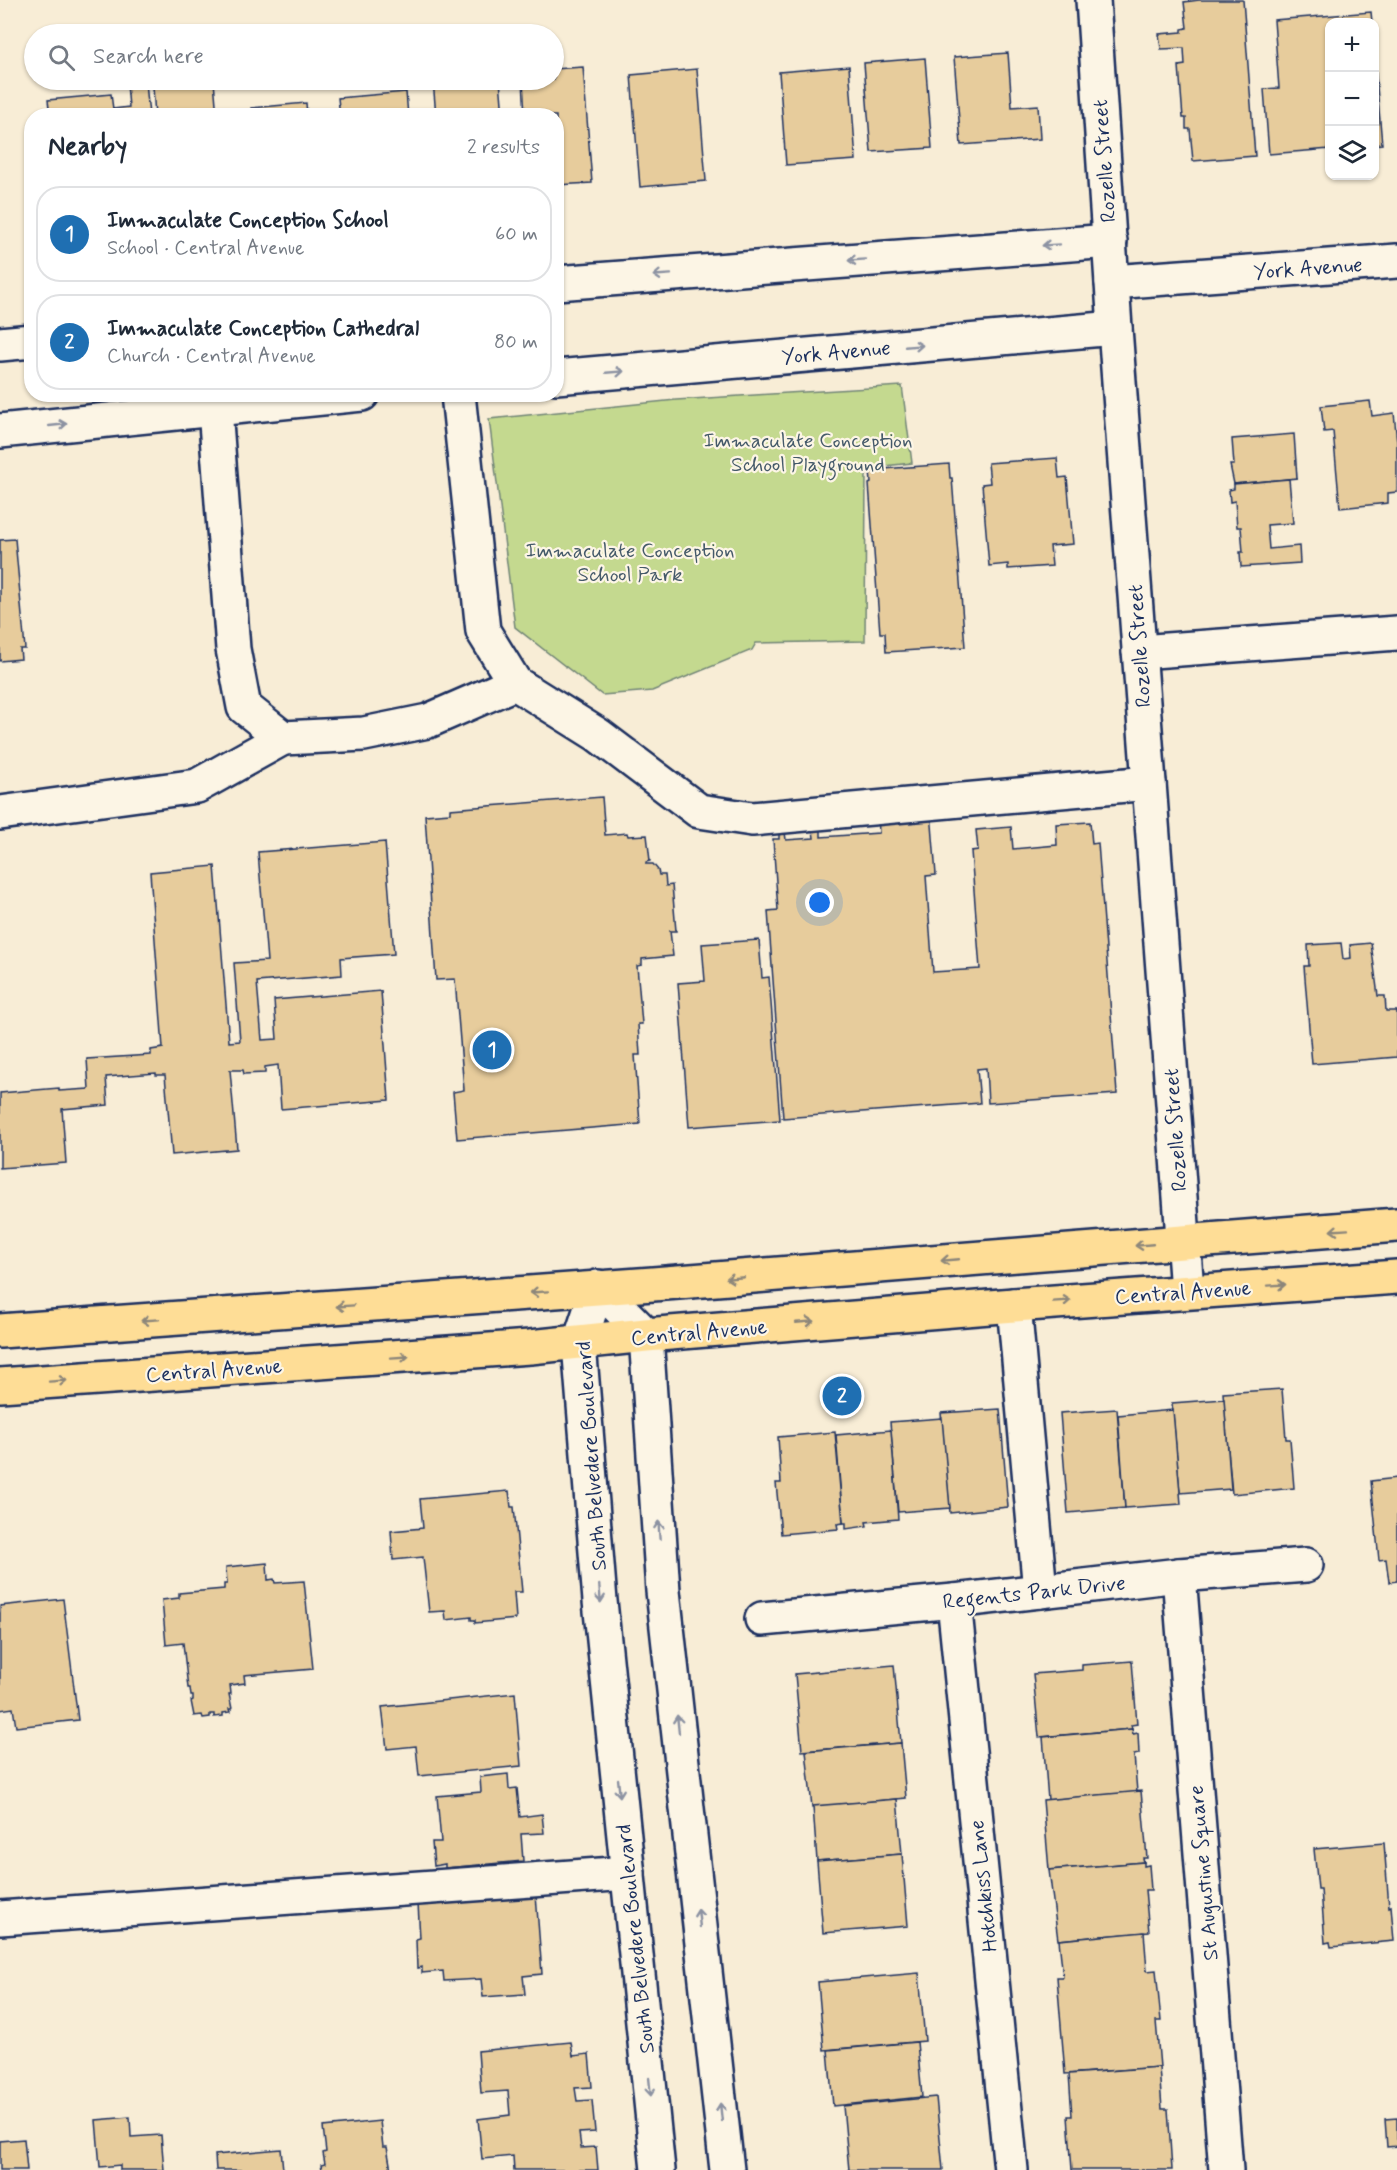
<!DOCTYPE html>
<meta charset="utf-8">
<style>
body{margin:0;font-family:Mynerve,sans-serif;background:#f2f2f3;color:#1f2937}
.controls{position:absolute;right:18px;top:18px;display:grid;overflow:hidden;border-radius:12px;box-shadow:0 2px 4px #0004}
.controls button{width:54px;height:54px;display:grid;place-items:center;padding:0;border:0;border-bottom:2px solid #e0e1e3;background:#fff;color:#1f2937;font:30px sans-serif}
.you{position:absolute;left:820px;top:903px;width:21px;height:21px;margin:-15px;border:4px solid #fff;border-radius:50%;background:#1a73e8;box-shadow:0 0 0 9px #1a73e833}
.badge{display:grid;place-items:center;width:39px;height:39px;border-radius:50%;background:#1f6fb2;color:#fff;font-size:20px;font-weight:700}
.pin{position:absolute;translate:-50% -50%;border:3px solid #fff;box-shadow:0 2px 6px #0006}
.list{margin:0;padding:0;list-style:none}
h2{display:flex;justify-content:space-between;align-items:center;height:78px;margin:0;padding:0 24px;font-size:26px}
h2 small{font-size:20px;font-weight:400;color:#747a83}
.list li{display:grid;grid-template-columns:39px 1fr auto;gap:18px;align-items:center;box-sizing:border-box;height:96px;margin:0 12px 12px;padding:0 12px;border:2px solid #e0e1e3;border-radius:24px}
.list b{display:block;font-size:22px;white-space:nowrap}
.list p{margin:0;font-size:20px;white-space:nowrap;color:#747a83}
.list em{font-size:20px;font-style:normal;color:#747a83}
.icon{flex:none;width:33px;height:33px;fill:none;stroke:currentColor;stroke-width:2;stroke-linecap:round;stroke-linejoin:round}
.map{position:relative;flex:none;width:1397px;height:2170px;overflow:hidden}
.search{position:absolute;background:#fff;box-shadow:0 2px 4px #0004;left:24px;top:24px;width:540px;height:66px;display:flex;align-items:center;gap:15px;box-sizing:border-box;padding:0 21px;border-radius:33px;color:#747a83;font-size:22px}
.panel{position:absolute;background:#fff;box-shadow:0 2px 4px #0004;left:24px;top:108px;width:540px;height:294px;border-radius:24px}
.map>svg:first-child{display:block}
</style>
<div class="map">
<svg width="1397" height="2170" viewBox="0 0 1397 2170">
<rect width="100%" height="100%" fill="#f8edd6"/>
<filter id="ink" filterUnits="userSpaceOnUse"><feTurbulence type="fractalNoise" baseFrequency=".0167" numOctaves="2"/><feDisplacementMap in="SourceGraphic" scale="12" xChannelSelector="R" yChannelSelector="G"/><feConvolveMatrix kernelMatrix="1 2 1 2 8 2 1 2 1" color-interpolation-filters="sRGB"/></filter>
<g filter="url(#ink)">
<polygon fill="#c4d98f" stroke="#708476" stroke-width="1.5" points="902,386 912,463 866,468 865,641 756,643 752,650 652,691 602,695 515,627 489,419 676,400"/>
<g fill="#e7cc9c" stroke="#1b2f5e" stroke-width="1.5">
<polygon points="1199,0 1243,0 1255,156 1193,161 1190,129 1186,129 1186,118 1183,118 1179,66 1185,65 1184,48 1161,49 1159,34 1182,32 1182,29 1187,28 1184,2"/>
<polygon points="1371,12 1372,22 1330,22 1330,149 1269,154 1264,89 1279,88 1274,20"/>
<polygon points="1008,53 1012,107 1038,105 1040,139 961,145 954,57"/>
<polygon points="1374,53 1382,144 1374,145"/>
<polygon points="925,58 932,148 871,152 864,63"/>
<polygon points="849,66 856,160 786,165 779,72"/>
<polygon points="583,67 592,183 556,185 556,116 525,116 523,80 554,80 554,69"/>
<polygon points="697,69 706,181 640,187 631,75"/>
<polygon points="174,80 214,81 217,116 155,116 153,87 174,84"/>
<polygon points="433,80 500,80 503,116 436,116"/>
<polygon points="146,82 149,116 50,116 48,100 111,94 113,109 129,107 127,84"/>
<polygon points="406,92 408,116 340,116 338,98"/>
<polygon points="306,103 307,116 251,116 251,108"/>
<polygon points="1370,401 1372,416 1394,413 1397,442 1397,492 1388,493 1388,503 1340,508 1333,431 1324,432 1321,406"/>
<polygon points="1294,434 1297,478 1234,484 1230,465 1234,465 1232,439"/>
<polygon points="1057,458 1059,478 1067,477 1073,544 1050,546 1052,566 1008,569 1008,564 989,566 982,484 990,483 988,463"/>
<polygon points="949,464 950,478 952,478 965,647 886,652 885,633 880,633 869,484 871,483 870,470"/>
<polygon points="1289,479 1293,523 1267,525 1269,549 1299,546 1300,563 1241,567 1240,552 1243,552 1241,527 1237,527 1235,501 1230,502 1229,490 1234,489 1234,484"/>
<polygon points="15,539 25,649 20,649 21,659 0,661 0,540"/>
<polygon points="602,797 605,835 627,833 628,836 647,835 650,861 646,862 646,864 653,864 658,870 659,875 665,875 666,886 672,885 676,931 670,931 673,956 642,959 642,965 637,966 642,1024 638,1024 640,1055 635,1055 640,1124 457,1139 453,1092 464,1090 455,979 436,980 425,815 450,813 450,809"/>
<polygon points="931,812 936,875 926,876 933,972 980,969 971,851 978,850 976,830 1011,827 1013,849 1057,845 1056,824 1090,822 1092,844 1098,843 1117,1094 988,1103 986,1068 977,1069 980,1103 783,1118 768,911 778,910 773,839 779,839 779,833 785,832 786,840 814,838 813,830 821,830 821,837 879,833 878,817"/>
<polygon points="385,842 394,954 341,958 342,975 257,982 262,1040 277,1039 274,1000 381,991 389,1100 281,1109 278,1065 265,1067 265,1073 244,1074 243,1070 230,1070 237,1149 172,1155 165,1075 156,1075 156,1073 106,1077 108,1105 62,1109 66,1163 0,1168 0,1093 59,1088 59,1091 89,1089 87,1059 151,1055 151,1050 163,1048 150,872 215,866 229,1042 240,1041 234,963 267,961 258,852"/>
<polygon points="759,940 762,978 769,977 780,1120 689,1127 678,983 705,981 702,944"/>
<polygon points="1341,943 1343,959 1351,958 1350,945 1371,943 1378,996 1385,996 1386,1011 1397,1011 1397,1057 1312,1064 1304,966 1309,966 1308,945"/>
<polygon points="1282,1389 1286,1439 1290,1439 1294,1488 1232,1494 1223,1393"/>
<polygon points="1224,1399 1231,1489 1180,1493 1172,1403"/>
<polygon points="1000,1409 1008,1507 950,1513 941,1413"/>
<polygon points="1117,1409 1125,1508 1068,1513 1060,1413"/>
<polygon points="1173,1410 1181,1504 1125,1508 1118,1415"/>
<polygon points="942,1418 950,1508 898,1512 890,1422"/>
<polygon points="891,1430 898,1519 866,1522 867,1526 846,1529 846,1523 843,1523 836,1435"/>
<polygon points="835,1432 843,1523 837,1524 838,1529 781,1534 776,1483 781,1483 778,1437"/>
<polygon points="1397,1478 1397,1581 1389,1582 1386,1559 1379,1560 1371,1481"/>
<polygon points="509,1491 511,1507 514,1507 522,1592 514,1592 516,1619 475,1623 475,1620 471,1620 471,1617 446,1620 445,1611 429,1612 423,1557 393,1560 391,1531 423,1528 420,1499"/>
<polygon points="267,1563 268,1580 274,1579 275,1583 304,1581 313,1669 244,1675 245,1683 230,1685 231,1694 229,1694 232,1709 229,1709 230,1712 223,1713 223,1716 214,1717 214,1714 210,1714 210,1717 203,1718 202,1715 194,1716 191,1701 193,1700 193,1696 191,1696 190,1688 188,1688 183,1643 166,1645 162,1600 179,1598 179,1593 224,1589 224,1584 227,1584 226,1567"/>
<polygon points="63,1599 78,1720 16,1727 13,1708 0,1710 0,1606"/>
<polygon points="1132,1661 1137,1724 1131,1725 1132,1729 1039,1737 1033,1674 1082,1670 1082,1665"/>
<polygon points="894,1665 901,1743 802,1751 795,1674"/>
<polygon points="515,1693 521,1766 419,1776 416,1746 387,1749 382,1707"/>
<polygon points="1132,1729 1133,1734 1138,1733 1139,1754 1134,1755 1137,1792 1048,1800 1043,1737"/>
<polygon points="901,1743 906,1798 812,1807 806,1751"/>
<polygon points="508,1774 509,1789 517,1788 520,1817 542,1814 544,1833 521,1834 523,1861 445,1868 445,1864 434,1866 432,1842 441,1842 437,1796 481,1792 480,1777"/>
<polygon points="1141,1791 1147,1858 1143,1858 1144,1862 1049,1870 1043,1800"/>
<polygon points="897,1799 902,1854 817,1861 813,1806"/>
<polygon points="1384,1843 1389,1907 1391,1906 1394,1941 1331,1947 1330,1942 1325,1943 1321,1889 1318,1889 1314,1849"/>
<polygon points="902,1854 908,1926 823,1933 817,1861"/>
<polygon points="1144,1862 1144,1866 1149,1865 1151,1890 1145,1890 1149,1932 1058,1940 1049,1870"/>
<polygon points="536,1895 542,1974 523,1976 525,1994 483,1997 481,1979 444,1981 443,1971 422,1973 422,1967 417,1968 416,1939 420,1938 418,1904"/>
<polygon points="1144,1932 1147,1971 1156,1970 1161,2021 1156,2021 1160,2067 1065,2074 1057,1977 1063,1977 1059,1940"/>
<polygon points="919,1973 925,2041 824,2050 818,1982"/>
<polygon points="571,2042 573,2056 589,2054 592,2087 575,2088 577,2101 592,2100 595,2132 579,2133 581,2148 596,2147 598,2170 514,2170 513,2156 482,2159 478,2119 510,2115 508,2091 481,2093 478,2051"/>
<polygon points="917,2042 922,2097 833,2106 828,2050"/>
<polygon points="1159,2067 1162,2109 1168,2109 1172,2170 1072,2170 1068,2116 1072,2116 1069,2074"/>
<polygon points="936,2097 943,2170 849,2170 843,2106"/>
<polygon points="130,2117 131,2137 161,2135 164,2170 120,2170 120,2165 100,2167 96,2120"/>
<polygon points="1397,2118 1397,2146 1387,2147 1385,2119"/>
<polygon points="380,2121 383,2147 387,2147 391,2170 322,2170 321,2165 325,2164 323,2153 326,2152 323,2127"/>
<polygon points="24,2139 27,2170 0,2170 0,2141"/>
<polygon points="281,2149 283,2170 216,2170 215,2155"/>
</g>
<g fill="none" stroke-linecap="round" stroke-linejoin="round">
<g stroke="#1b2f5e" stroke-width="38">
<g id="minor">
<polyline points="1093,0 1115,328 1187,1291"/>
<polyline points="1112,282 1397,261"/>
<polyline points="556,283 1110,241"/>
<polyline points="0,344 32,341"/>
<polyline points="556,377 1115,328"/>
<polyline points="458,394 483,631 515,683 598,735 699,811 752,819 1149,783"/>
<polyline points="215,409 233,649 244,707 283,738 364,734 428,721 515,683"/>
<polyline points="0,431 362,394"/>
<polyline points="1139,652 1397,633"/>
<polyline points="0,813 197,786 283,738"/>
<polyline points="1014,1305 1040,1591"/>
<polyline points="1179,1575 1226,2170"/>
<polyline points="954,1601 1011,2170"/>
<polyline points="762,1619 954,1601 1179,1575 1306,1565"/>
<polyline points="0,1918 628,1873"/>
<polyline points="658,2170 600,1601 579,1344 598,1287 646,1335 663,1591 727,2170"/>
</g>
</g>
<g stroke="#1b2f5e" stroke-width="38">
<g id="major">
<polyline points="0,1331 653,1284 1397,1225"/>
<polyline points="0,1385 530,1347 646,1335 1014,1305 1397,1277"/>
</g>
</g>
<use href="#minor" stroke="#fcf5e5" stroke-width="33"/>
<use href="#major" stroke="#fedd96" stroke-width="33"/>
</g>
<defs><path id="oneway-shaft" d="M-6 0H5M1.5-3L5.5 0L1.5 3" fill="none" stroke-width="1.6" stroke-linecap="round" stroke-linejoin="round" transform="scale(1.5)"/></defs>
<g stroke="#8c92a2">
<use href="#oneway-shaft" transform="translate(1051 245) rotate(176)"/>
<use href="#oneway-shaft" transform="translate(857 260) rotate(176)"/>
<use href="#oneway-shaft" transform="translate(662 275) rotate(176)"/>
<use href="#oneway-shaft" transform="translate(914 346) rotate(-5)"/>
<use href="#oneway-shaft" transform="translate(615 372) rotate(-5)"/>
<use href="#oneway-shaft" transform="translate(58 425) rotate(-6)"/>
<use href="#oneway-shaft" transform="translate(659 1530) rotate(-94)"/>
<use href="#oneway-shaft" transform="translate(600 1594) rotate(85)"/>
<use href="#oneway-shaft" transform="translate(678 1724) rotate(-96)"/>
<use href="#oneway-shaft" transform="translate(619 1788) rotate(84)"/>
<use href="#oneway-shaft" transform="translate(699 1918) rotate(-96)"/>
<use href="#oneway-shaft" transform="translate(650 2087) rotate(84)"/>
<use href="#oneway-shaft" transform="translate(721 2112) rotate(-96)"/>
</g>
<g stroke="#8c867a">
<use href="#oneway-shaft" transform="translate(1339 1230) rotate(176)"/>
<use href="#oneway-shaft" transform="translate(1144 1245) rotate(175)"/>
<use href="#oneway-shaft" transform="translate(950 1260) rotate(175)"/>
<use href="#oneway-shaft" transform="translate(735 1278) rotate(175)"/>
<use href="#oneway-shaft" transform="translate(1277 1285) rotate(-4)"/>
<use href="#oneway-shaft" transform="translate(539 1292) rotate(176)"/>
<use href="#oneway-shaft" transform="translate(1062 1301) rotate(-4)"/>
<use href="#oneway-shaft" transform="translate(345 1306) rotate(176)"/>
<use href="#oneway-shaft" transform="translate(150 1320) rotate(176)"/>
<use href="#oneway-shaft" transform="translate(805 1322) rotate(-5)"/>
<use href="#oneway-shaft" transform="translate(400 1357) rotate(-4)"/>
<use href="#oneway-shaft" transform="translate(58 1381) rotate(-4)"/>
</g>
</g>
<g text-anchor="middle" stroke-width="4.5" stroke-linejoin="round" paint-order="stroke">
<g font-size="21" fill="#1b2f5e" stroke="#fcf5e5">
<text transform="translate(1104 161) rotate(-94)" y="7">Rozelle Street</text>
<text transform="translate(1308 268) rotate(-4)" y="7">York Avenue</text>
<text transform="translate(836 352) rotate(-5)" y="7">York Avenue</text>
<text transform="translate(1139 646) rotate(-94)" y="7">Rozelle Street</text>
<text transform="translate(1175 1130) rotate(-94)" y="7">Rozelle Street</text>
<text transform="translate(1183 1292) rotate(-4)" y="7">Central Avenue</text>
<text transform="translate(699 1332) rotate(-5)" y="7">Central Avenue</text>
<text transform="translate(214 1370) rotate(-4)" y="7">Central Avenue</text>
<text transform="translate(591 1456) rotate(-94)" y="7">South Belvedere Boulevard</text>
<text transform="translate(1034 1592) rotate(-6)" y="7">Regents Park Drive</text>
<text transform="translate(1203 1873) rotate(-95)" y="7">St Augustine Square</text>
<text transform="translate(983 1886) rotate(-96)" y="7">Hotchkiss Lane</text>
<text transform="translate(635 1939) rotate(-96)" y="7">South Belvedere Boulevard</text>
</g>
<g font-size="21" fill="#455a6a" stroke="#fcf5e5">
<text x="808" y="447">Immaculate Conception<tspan x="808" dy="24">School Playground</tspan></text>
<text x="630" y="557">Immaculate Conception<tspan x="630" dy="24">School Park</tspan></text>
</g>
</g>
</svg>
<div class="controls">
<button>+</button>
<button>−</button>
<button><svg class="icon" aria-label="layers" viewBox="0 0 24 24"><path d="M12 4l9 5-9 5-9-5zM3 14l9 5 9-5"/></svg></button>
</div>
<div class="you"></div>
<div class="pin badge" style="left:492px;top:1050px">1</div>
<div class="pin badge" style="left:842px;top:1396px">2</div>
<div class="search"><svg class="icon" aria-label="search" viewBox="0 0 24 24"><circle cx="10" cy="10" r="6"/><path d="M15 15l6 6"/></svg>Search here</div>
<section class="panel">
<h2>Nearby<small>2 results</small></h2>
<ul class="list">
<li><span class="badge">1</span><div><b>Immaculate Conception School</b><p>School · Central Avenue</p></div><em>60 m</em></li>
<li><span class="badge">2</span><div><b>Immaculate Conception Cathedral</b><p>Church · Central Avenue</p></div><em>80 m</em></li>
</ul>
</section>
</div>
